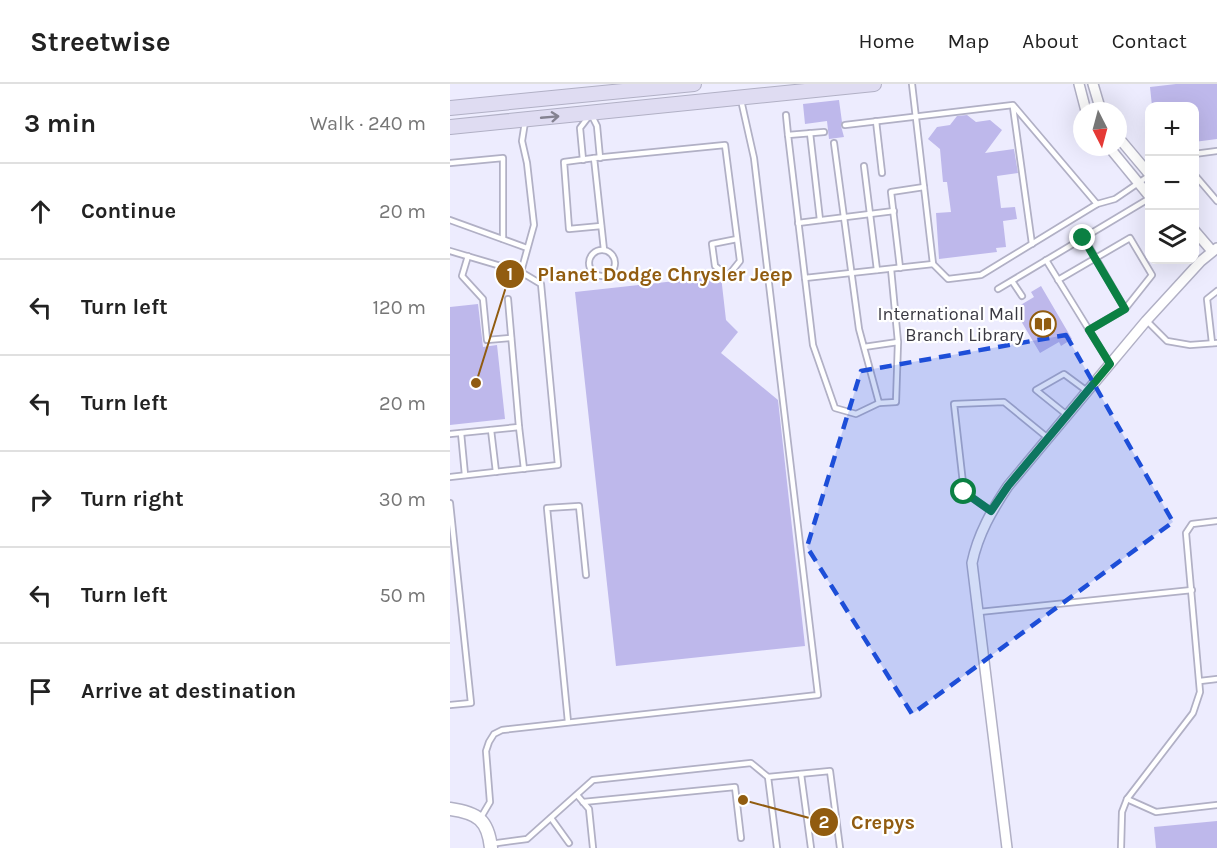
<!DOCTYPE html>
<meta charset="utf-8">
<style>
body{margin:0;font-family:Karla,sans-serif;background:#f2f2f2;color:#222}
.controls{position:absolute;right:18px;top:18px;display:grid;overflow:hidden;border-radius:12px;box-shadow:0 6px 24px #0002}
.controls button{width:54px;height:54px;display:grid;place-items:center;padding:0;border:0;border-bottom:2px solid #e0e0e0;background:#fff;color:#222;font:30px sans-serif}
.compass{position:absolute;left:623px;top:18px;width:54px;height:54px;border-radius:50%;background:#fff;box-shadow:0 6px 24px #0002;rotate:174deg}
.stop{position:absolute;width:18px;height:18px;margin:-14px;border:4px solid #0b8043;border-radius:50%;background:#fff}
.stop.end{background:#0b8043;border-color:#fff;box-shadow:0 2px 6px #0008}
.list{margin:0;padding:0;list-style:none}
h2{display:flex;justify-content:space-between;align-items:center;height:78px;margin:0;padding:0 24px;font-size:26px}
h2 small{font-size:20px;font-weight:400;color:#767676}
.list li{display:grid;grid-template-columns:39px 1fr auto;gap:18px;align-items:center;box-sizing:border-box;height:96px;padding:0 24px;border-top:2px solid #e0e0e0}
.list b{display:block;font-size:22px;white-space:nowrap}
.list em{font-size:20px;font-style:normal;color:#767676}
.icon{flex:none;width:33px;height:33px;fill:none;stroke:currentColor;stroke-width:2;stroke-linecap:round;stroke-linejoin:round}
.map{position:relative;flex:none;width:767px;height:764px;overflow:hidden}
header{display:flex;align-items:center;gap:36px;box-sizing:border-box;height:84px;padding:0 30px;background:#fff;border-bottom:2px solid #e0e0e0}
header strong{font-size:28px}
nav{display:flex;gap:33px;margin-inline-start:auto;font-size:21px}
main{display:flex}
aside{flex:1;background:#fff}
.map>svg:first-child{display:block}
</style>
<header>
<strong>Streetwise</strong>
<nav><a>Home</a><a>Map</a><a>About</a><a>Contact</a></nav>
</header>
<main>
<aside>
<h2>3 min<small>Walk · 240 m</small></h2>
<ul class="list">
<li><svg class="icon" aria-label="ahead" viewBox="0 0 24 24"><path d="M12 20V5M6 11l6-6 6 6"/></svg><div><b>Continue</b></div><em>20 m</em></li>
<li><svg class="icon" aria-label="left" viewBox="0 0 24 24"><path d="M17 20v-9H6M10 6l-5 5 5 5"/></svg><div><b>Turn left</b></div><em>120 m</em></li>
<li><svg class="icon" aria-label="left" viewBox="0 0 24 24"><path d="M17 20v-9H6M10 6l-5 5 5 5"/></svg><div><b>Turn left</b></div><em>20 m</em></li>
<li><svg class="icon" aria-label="right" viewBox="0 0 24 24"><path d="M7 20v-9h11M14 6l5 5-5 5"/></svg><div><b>Turn right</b></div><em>30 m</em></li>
<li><svg class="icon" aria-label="left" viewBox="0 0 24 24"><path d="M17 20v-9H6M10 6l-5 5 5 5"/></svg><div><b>Turn left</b></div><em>50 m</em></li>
<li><svg class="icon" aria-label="arrive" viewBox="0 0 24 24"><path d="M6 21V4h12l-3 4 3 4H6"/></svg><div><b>Arrive at destination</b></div></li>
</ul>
</aside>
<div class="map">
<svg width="767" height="764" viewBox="0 0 767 764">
<rect width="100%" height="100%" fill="#edecfe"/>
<g fill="#beb8eb">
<polygon points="726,0 767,0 767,55 744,58 744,22 702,22 700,3"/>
<polygon points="389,16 392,38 391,42 394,53 379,55 377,37 355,40 353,20"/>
<polygon points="517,31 526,38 540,36 552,46 535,69 564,65 568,89 547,92 551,124 565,123 567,135 553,137 556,163 546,164 547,168 489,175 486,129 501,128 497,98 493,98 490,65 478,55 487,43 500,41 507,32"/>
<polygon points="271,192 276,236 288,248 271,269 328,316 355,562 166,582 125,208"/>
<polygon points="591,202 622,255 611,262 609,258 590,269 564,225 584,213 581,208"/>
<polygon points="28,220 33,263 47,261 55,335 0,341 0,223"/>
<polygon points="767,737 767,764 706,764 704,743"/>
</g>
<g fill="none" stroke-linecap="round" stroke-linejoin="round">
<g stroke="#b1b0c5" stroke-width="8">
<g id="service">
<polyline points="462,0 483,180 498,195 531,191 647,120 665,115 700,91"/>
<polyline points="563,23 582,160"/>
<polyline points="336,31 338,51"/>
<polyline points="142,32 147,42 150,74"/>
<polyline points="426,37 432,89"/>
<polyline points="395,41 563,21 647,120"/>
<polyline points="374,48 338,51 355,194 483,180"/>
<polyline points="360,49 370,136"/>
<polyline points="384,59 409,245 429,319 446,318 448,258 414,263"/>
<polyline points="744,70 767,67"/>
<polyline points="144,74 114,78 119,145 151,142"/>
<polyline points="133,76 130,44 140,31"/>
<polyline points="0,79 53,74 53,155"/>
<polyline points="414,82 427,186"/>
<polyline points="744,90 767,117"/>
<polyline points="0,136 77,164"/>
<polyline points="348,139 444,127"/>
<polyline points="634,154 675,225"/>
<circle cx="152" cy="179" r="13"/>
<polyline points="154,166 144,74 275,61 290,177 278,192 265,182 262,160 287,155"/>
<polyline points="0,167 71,188"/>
<polyline points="18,172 12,192 33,215 37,256 61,254"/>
<polyline points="596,176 660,280"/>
<polyline points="450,184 441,108 474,103"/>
<polyline points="441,185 448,258"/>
<polyline points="355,194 363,261 385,324 406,330 429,319"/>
<polyline points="608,196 680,154 702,191 675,225 639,246"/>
<polyline points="562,197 572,212"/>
<polyline points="548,205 700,114"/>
<polyline points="58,215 69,343"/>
<polyline points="697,237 717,257 740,261 767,259"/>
<polyline points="762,259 757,215 767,207"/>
<polyline points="617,331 586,306 614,290 637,307"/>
<polyline points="41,346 46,388"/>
<polyline points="11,349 15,391"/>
<polyline points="0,350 69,343 74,385"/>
<polyline points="0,393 108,381 91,200 71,188 84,141 77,79 72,57 75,38"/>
<polyline points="0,419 21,619 0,621"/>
<polyline points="541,427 514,408 504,320 554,318 598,354"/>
<polyline points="529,528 742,506"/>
<polyline points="750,597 767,595"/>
<polyline points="118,638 97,424 129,422 136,491"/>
<polyline points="351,690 361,764"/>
<polyline points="318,693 327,764"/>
<polyline points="127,711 139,725 143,764"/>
<polyline points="677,715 706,728 767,721"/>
<polyline points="133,718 285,703 291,754"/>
<polyline points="101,734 119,759"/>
<polyline points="30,735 40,718 36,667 39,658 44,650 52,646 368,611 304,74 291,16"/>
<polyline points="40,760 77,755 143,696 301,679 318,693 380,687 390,764"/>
<polyline points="671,764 672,728 677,715 743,629 750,608 736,449 742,440 767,437"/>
</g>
</g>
<g stroke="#b1b0c5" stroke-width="12">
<g id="minor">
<polyline points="629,0 636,27"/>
<polyline points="643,0 651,27"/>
<polyline points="668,53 700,91"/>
<polyline points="659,63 700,113"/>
<polyline points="744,146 762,167"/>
<path d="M 557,764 L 522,479 C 528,450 542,426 558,402 L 696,237 L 751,177 L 767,164"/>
</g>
</g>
<g stroke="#b1b0c5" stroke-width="15">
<path id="tertiary" d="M 0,725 C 28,729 38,736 41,764"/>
</g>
<g stroke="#b1b0c5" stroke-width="16">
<g id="secondary">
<polyline points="0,24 244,0"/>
<polyline points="0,43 424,0"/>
</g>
</g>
<use href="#service" stroke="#fff" stroke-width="4.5"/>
<use href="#minor" stroke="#fff" stroke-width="9"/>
<use href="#tertiary" stroke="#fff" stroke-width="12"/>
<use href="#secondary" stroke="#dfdcf2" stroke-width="14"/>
</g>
<defs><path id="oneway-shaft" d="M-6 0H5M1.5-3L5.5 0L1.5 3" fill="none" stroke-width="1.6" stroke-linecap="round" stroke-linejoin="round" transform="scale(1.5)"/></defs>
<use stroke="#848291" href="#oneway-shaft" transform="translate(100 33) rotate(-5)"/>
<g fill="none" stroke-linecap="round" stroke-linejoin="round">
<polyline stroke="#0b8043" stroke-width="8" points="514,408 541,427 558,402 660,280 639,246 675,225 633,154"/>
</g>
<path fill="#1d4ed8" fill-opacity="0.2" stroke="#1d4ed8" stroke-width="4.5" stroke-dasharray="12 8" stroke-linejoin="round" d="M 616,251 L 723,438 L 462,630 L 357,463 L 411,287 Z"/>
<defs>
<g id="library-ring" transform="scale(1.35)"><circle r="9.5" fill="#fff" stroke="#915c10" stroke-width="1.5"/><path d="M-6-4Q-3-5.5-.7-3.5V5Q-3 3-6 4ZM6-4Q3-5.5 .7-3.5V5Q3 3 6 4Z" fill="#915c10"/></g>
</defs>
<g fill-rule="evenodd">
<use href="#library-ring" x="593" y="240"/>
</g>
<g text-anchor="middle" stroke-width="4.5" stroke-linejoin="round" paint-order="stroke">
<g font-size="18" fill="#393841" stroke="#fff" text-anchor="end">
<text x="574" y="236">International Mall<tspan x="574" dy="21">Branch Library</tspan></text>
</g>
</g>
<path fill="none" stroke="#915c10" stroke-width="2" d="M26 299L60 190M293 716L374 738"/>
<g fill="#915c10" stroke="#fff" stroke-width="2">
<circle cx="26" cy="299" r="6"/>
<circle cx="293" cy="716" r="6"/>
<circle cx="60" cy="190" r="15"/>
<circle cx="374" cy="738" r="15"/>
</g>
<g font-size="18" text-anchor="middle" font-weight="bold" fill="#fff">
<text x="60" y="196">1</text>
<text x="374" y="744">2</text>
</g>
<g font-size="20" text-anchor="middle" font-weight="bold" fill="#915c10" stroke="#fff" stroke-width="4.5" stroke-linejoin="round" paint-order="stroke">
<text x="215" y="197">Planet Dodge Chrysler Jeep</text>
<text x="433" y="745">Crepys</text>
</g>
</svg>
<div class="controls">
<button>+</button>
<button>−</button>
<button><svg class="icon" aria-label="layers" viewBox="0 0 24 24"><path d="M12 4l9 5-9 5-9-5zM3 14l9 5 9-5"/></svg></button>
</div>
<svg class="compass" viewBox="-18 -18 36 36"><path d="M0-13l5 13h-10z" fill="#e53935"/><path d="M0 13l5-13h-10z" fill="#767676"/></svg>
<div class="stop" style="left:514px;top:408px"></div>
<div class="stop end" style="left:633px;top:154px"></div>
</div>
</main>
